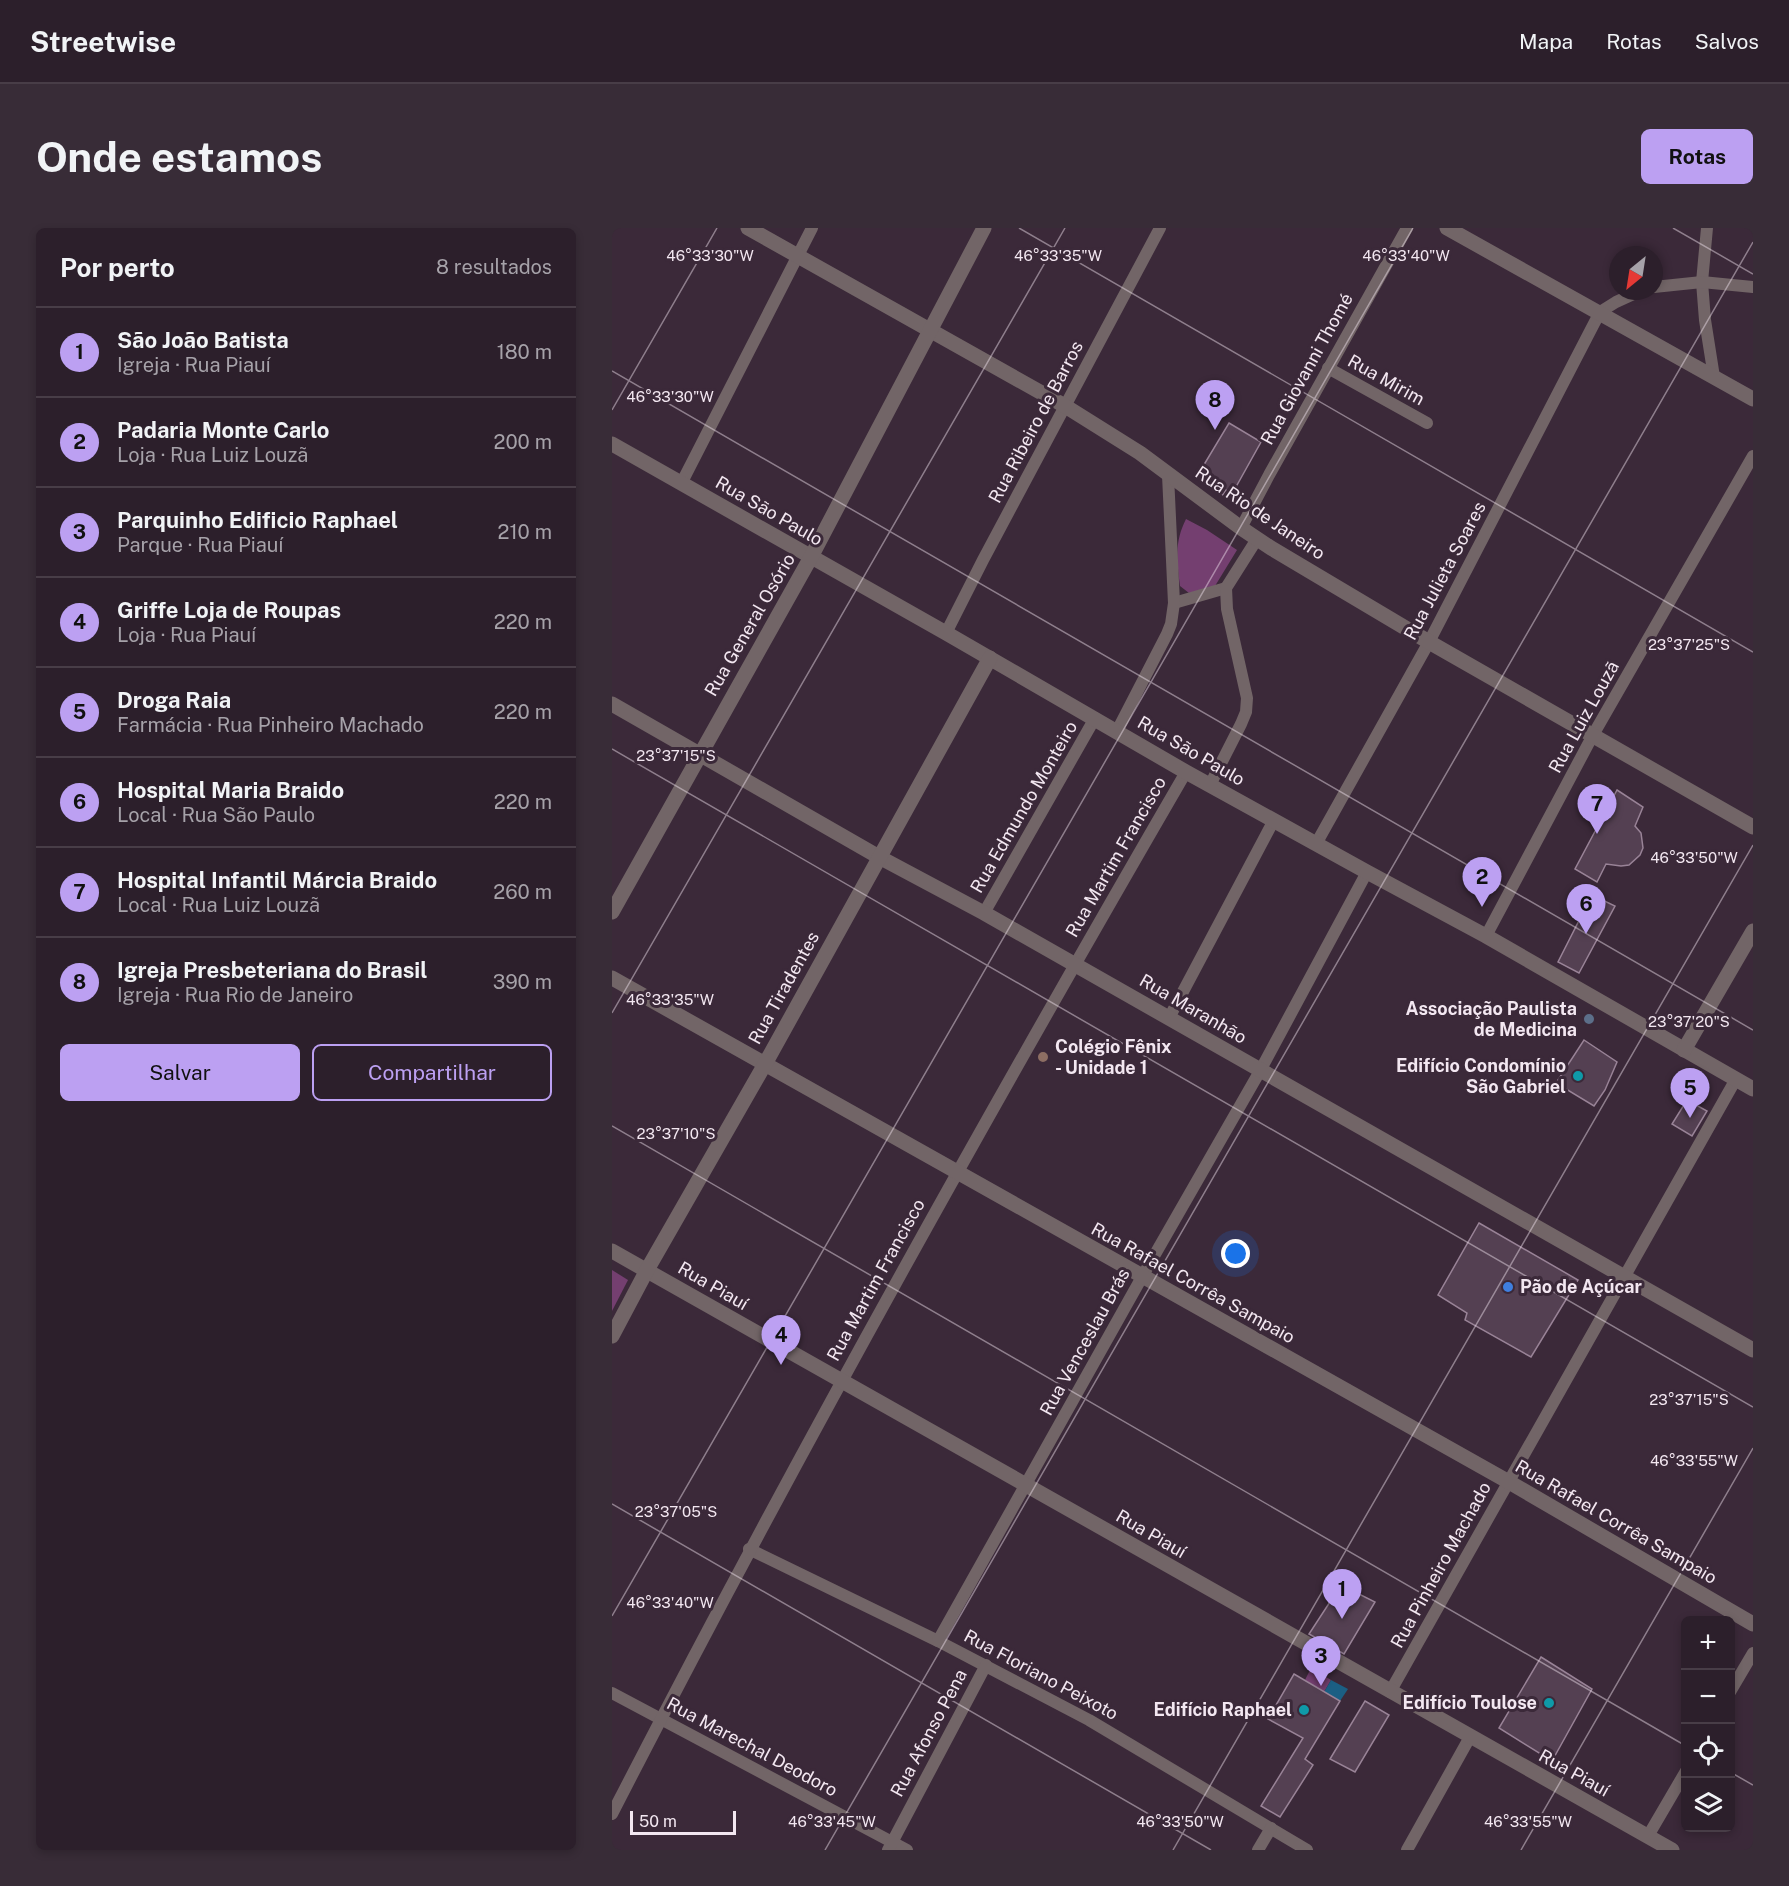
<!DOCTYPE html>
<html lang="pt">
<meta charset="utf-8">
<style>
body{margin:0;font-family:"Public Sans",sans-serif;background:#382c37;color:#f1f3f6}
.controls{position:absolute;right:18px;bottom:18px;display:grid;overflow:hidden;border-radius:9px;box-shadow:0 3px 9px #0003}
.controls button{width:54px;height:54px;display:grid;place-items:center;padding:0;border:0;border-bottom:2px solid #483d47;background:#2c1f2b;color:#f1f3f6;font:30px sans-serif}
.compass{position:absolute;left:997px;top:18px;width:54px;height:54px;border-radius:50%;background:#2c1f2b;box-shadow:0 3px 9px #0003;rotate:210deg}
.scale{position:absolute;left:18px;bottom:15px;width:106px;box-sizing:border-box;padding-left:6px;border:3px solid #f3e7f1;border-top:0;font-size:16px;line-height:21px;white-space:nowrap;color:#f3e7f1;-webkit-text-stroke:4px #3b2939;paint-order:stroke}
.you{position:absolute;left:624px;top:1026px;width:21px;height:21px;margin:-15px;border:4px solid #fff;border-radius:50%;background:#1a73e8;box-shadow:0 0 0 9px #1a73e833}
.badge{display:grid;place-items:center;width:39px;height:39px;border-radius:50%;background:#bca0f2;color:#111;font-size:20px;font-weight:700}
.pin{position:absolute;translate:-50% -50px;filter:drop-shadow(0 2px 3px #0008)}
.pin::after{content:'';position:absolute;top:32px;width:21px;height:18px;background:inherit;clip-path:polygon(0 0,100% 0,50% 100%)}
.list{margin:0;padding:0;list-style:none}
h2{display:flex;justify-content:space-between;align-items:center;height:78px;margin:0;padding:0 24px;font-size:26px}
h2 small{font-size:20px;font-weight:400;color:#a6a2a9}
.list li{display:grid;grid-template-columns:39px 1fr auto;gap:18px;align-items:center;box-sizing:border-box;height:90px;padding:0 24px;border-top:2px solid #483d47}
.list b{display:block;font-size:22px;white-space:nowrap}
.list p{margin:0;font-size:20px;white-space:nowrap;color:#a6a2a9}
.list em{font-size:20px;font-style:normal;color:#a6a2a9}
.actions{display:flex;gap:12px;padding:18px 24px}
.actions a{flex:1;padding:14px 0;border:2px solid #bca0f2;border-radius:9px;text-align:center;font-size:21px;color:#bca0f2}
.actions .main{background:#bca0f2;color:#111}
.icon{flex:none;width:33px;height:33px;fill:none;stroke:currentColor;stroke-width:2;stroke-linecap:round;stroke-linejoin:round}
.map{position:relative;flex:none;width:1141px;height:1622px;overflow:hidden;border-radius:9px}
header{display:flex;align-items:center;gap:36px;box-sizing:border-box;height:84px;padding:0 30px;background:#2c1f2b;border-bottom:2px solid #483d47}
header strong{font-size:28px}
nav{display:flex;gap:33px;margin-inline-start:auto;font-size:21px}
.intro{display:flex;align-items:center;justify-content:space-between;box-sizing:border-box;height:144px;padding:0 36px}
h1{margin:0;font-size:42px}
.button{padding:15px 27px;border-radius:9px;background:#bca0f2;color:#111;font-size:21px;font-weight:700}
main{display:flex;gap:36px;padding:0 36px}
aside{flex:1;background:#2c1f2b;border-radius:9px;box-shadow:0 3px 9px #0003}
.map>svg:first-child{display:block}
</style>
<header>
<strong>Streetwise</strong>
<nav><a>Mapa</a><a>Rotas</a><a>Salvos</a></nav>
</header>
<div class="intro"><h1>Onde estamos</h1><a class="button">Rotas</a></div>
<main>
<aside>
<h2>Por perto<small>8 resultados</small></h2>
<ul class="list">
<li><span class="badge">1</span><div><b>São João Batista</b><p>Igreja · Rua Piauí</p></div><em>180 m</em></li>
<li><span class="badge">2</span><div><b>Padaria Monte Carlo</b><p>Loja · Rua Luiz Louzã</p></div><em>200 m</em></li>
<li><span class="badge">3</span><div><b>Parquinho Edificio Raphael</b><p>Parque · Rua Piauí</p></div><em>210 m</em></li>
<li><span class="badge">4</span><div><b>Griffe Loja de Roupas</b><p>Loja · Rua Piauí</p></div><em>220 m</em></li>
<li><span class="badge">5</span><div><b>Droga Raia</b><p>Farmácia · Rua Pinheiro Machado</p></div><em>220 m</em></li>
<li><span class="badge">6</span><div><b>Hospital Maria Braido</b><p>Local · Rua São Paulo</p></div><em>220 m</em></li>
<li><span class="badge">7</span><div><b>Hospital Infantil Márcia Braido</b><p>Local · Rua Luiz Louzã</p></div><em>260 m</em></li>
<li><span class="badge">8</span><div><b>Igreja Presbeteriana do Brasil</b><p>Igreja · Rua Rio de Janeiro</p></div><em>390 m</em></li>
</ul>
<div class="actions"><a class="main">Salvar</a><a>Compartilhar</a></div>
</aside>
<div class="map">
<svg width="1141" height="1622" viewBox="0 0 1141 1622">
<rect width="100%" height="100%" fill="#3b2939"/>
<g fill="#743f70">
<path d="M 574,291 L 595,302 L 625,322 L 603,358 L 577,365 L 568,358 C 565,332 562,315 574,291 Z"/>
<polygon points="0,1042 16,1052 0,1083"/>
<polygon points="699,1440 719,1452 712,1464 693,1452"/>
</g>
<polygon fill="#1b5f84" points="719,1452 736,1461 728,1473 712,1464"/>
<g fill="#544052" stroke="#998397" stroke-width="1.5">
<polygon points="617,195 649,214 620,266 614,262 611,267 588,253 587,245"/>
<polygon points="1005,562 1031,579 1023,598 1029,605 1031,620 1028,627 1017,637 1009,638 994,636 985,654 963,641"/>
<polygon points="980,667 1003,678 967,745 946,734"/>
<polygon points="972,812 1005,834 993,862 982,878 944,855"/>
<polygon points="1075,872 1095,883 1080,908 1060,896"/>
<polygon points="867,995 966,1052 919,1129 853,1092 855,1085 826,1067"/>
<polygon points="729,1357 763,1374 732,1426 697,1406"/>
<polygon points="929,1429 980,1461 940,1533 887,1500"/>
<polygon points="682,1446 728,1473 693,1531 701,1537 668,1589 649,1578 691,1510 656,1491"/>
<polygon points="753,1473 777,1487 743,1544 718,1531"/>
</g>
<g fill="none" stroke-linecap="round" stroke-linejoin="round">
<g stroke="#726567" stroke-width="12">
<polyline points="1095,0 1090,54 1093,92 1102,149"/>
<polyline points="1042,59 1090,54 1141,59"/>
<polyline points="716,140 815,195"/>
<polyline points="69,256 200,0"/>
<polyline points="629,300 657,247 795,0"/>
<polyline points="562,375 614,360"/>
<polyline points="334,405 371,332 548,0"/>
<polyline points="505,503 555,406 559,396 562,375 556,247"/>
<polyline points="598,557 629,496 634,484 635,470 615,381 614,360 645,311"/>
<polyline points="704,616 817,414 988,84 1004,74 1028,63"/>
<polyline points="372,685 483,490"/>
<polyline points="874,708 981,507 1141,228"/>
<polyline points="557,790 662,592"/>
<polyline points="137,1321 326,1413 477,1492 695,1622"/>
<polyline points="326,1413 530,1049 648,843 755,644"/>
<polyline points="778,1464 1124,851"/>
<polyline points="1118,1464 1141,1425"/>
<polyline points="0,1465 295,1622"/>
<path d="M 0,1586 C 181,1233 375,887 574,544"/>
<polyline points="1036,1608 1074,1543"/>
<polyline points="276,1622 374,1437"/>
<polyline points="646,1622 659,1600"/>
<polyline points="795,1622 858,1509"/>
</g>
<g stroke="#726567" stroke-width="15">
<polyline points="136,0 453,178 528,225 629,300 659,320 817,414 1141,599"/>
<polyline points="835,0 1141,171"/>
<polyline points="0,216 334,405 574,544 755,644 874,708 1141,861"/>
<polyline points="0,476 267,629 372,685 1141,1122"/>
<polyline points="0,684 199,329 372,0"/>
<polyline points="0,750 897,1254 1141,1396"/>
<polyline points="1072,822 1141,703"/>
<polyline points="0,1023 1060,1622"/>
<polyline points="0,1108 35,1042 153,836 378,430"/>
</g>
</g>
<path fill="none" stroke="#f3e7f1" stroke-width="1.5" stroke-opacity="0.45" d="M 407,0 L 1141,424M 1061,0 L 1141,46M 0,143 L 1141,802M 0,182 L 105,0M 0,521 L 1141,1179M 0,785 L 453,0M 0,898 L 1074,1518M 0,1276 L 599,1622M 0,1388 L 801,0M 1118,1544 L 1141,1557M 213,1622 L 1141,14M 561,1622 L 1141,617M 909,1622 L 1141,1220"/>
<circle fill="#5c6f8a" stroke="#3b2939" stroke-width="2" cx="977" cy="791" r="6"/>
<circle fill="#8d6e63" stroke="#3b2939" stroke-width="2" cx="431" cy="829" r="6"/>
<g fill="#0f9aa8" stroke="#3b2939" stroke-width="2">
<circle cx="966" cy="848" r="6"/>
<circle cx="937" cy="1475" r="6"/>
<circle cx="692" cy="1482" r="6"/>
</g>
<circle fill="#3f7fe0" stroke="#3b2939" stroke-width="2" cx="896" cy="1059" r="6"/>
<g text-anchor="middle" stroke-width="6" stroke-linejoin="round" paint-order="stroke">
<g font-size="18" fill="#f3e7f1" stroke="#3b2939">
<text transform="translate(695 141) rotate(-61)" y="6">Rua Giovanni Thomé</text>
<text transform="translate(774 152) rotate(29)" y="6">Rua Mirim</text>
<text transform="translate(424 194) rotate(-62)" y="6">Rua Ribeiro de Barros</text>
<text transform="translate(157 283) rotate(30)" y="6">Rua São Paulo</text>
<text transform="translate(648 285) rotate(34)" y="6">Rua Rio de Janeiro</text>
<text transform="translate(833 343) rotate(-62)" y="6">Rua Julieta Soares</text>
<text transform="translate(138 397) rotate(-60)" y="6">Rua General Osório</text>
<text transform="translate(972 489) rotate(-61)" y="6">Rua Luiz Louzã</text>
<text transform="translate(579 523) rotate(30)" y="6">Rua São Paulo</text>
<text transform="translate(412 579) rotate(-60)" y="6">Rua Edmundo Monteiro</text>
<text transform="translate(504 629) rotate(-60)" y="6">Rua Martim Francisco</text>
<text transform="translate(172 760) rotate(-61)" y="6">Rua Tiradentes</text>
<text transform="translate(581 781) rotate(30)" y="6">Rua Maranhão</text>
<text transform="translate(264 1052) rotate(-61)" y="6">Rua Martim Francisco</text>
<text transform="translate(581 1055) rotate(29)" y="6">Rua Rafael Corrêa Sampaio</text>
<text transform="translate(101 1058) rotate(30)" y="6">Rua Piauí</text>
<text transform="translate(473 1114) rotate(-61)" y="6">Rua Venceslau Brás</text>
<text transform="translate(1004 1294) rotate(30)" y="6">Rua Rafael Corrêa Sampaio</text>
<text transform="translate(539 1306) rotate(30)" y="6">Rua Piauí</text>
<text transform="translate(829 1337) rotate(-61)" y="6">Rua Pinheiro Machado</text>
<text transform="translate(429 1447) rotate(28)" y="6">Rua Floriano Peixoto</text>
<text transform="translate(317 1505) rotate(-62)" y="6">Rua Afonso Pena</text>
<text transform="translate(140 1519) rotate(28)" y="6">Rua Marechal Deodoro</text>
<text transform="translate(962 1545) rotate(29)" y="6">Rua Piauí</text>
</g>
<g font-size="18" font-weight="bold" fill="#f3e7f1" stroke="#3b2939" text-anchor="end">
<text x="965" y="787">Associação Paulista<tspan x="965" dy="21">de Medicina</tspan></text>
<text x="443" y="825" text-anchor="start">Colégio Fênix<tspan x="443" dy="21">- Unidade 1</tspan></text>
<text x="954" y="844">Edifício Condomínio<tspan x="954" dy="21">São Gabriel</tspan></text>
<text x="908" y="1065" text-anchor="start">Pão de Açúcar</text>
<text x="925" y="1481">Edifício Toulose</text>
<text x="680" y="1488">Edifício Raphael</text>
</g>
</g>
<g font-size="15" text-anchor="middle" fill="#f3e7f1" stroke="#3b2939" stroke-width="6" stroke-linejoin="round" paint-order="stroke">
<text x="98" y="33">46°33'30"W</text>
<text x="446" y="33">46°33'35"W</text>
<text x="794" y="33">46°33'40"W</text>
<text x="58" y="174">46°33'30"W</text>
<text x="1077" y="422">23°37'25"S</text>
<text x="64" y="533">23°37'15"S</text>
<text x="1082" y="635">46°33'50"W</text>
<text x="58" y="777">46°33'35"W</text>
<text x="1077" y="799">23°37'20"S</text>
<text x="64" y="911">23°37'10"S</text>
<text x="1077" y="1177">23°37'15"S</text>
<text x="1082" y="1238">46°33'55"W</text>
<text x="64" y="1289">23°37'05"S</text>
<text x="58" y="1380">46°33'40"W</text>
<text x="220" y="1599">46°33'45"W</text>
<text x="568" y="1599">46°33'50"W</text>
<text x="916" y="1599">46°33'55"W</text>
</g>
</svg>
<div class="controls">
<button>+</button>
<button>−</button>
<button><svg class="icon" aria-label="locate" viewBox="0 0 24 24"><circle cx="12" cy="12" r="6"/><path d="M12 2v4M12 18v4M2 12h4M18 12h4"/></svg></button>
<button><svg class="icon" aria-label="layers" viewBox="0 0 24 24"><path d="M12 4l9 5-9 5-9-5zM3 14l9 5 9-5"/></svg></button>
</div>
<svg class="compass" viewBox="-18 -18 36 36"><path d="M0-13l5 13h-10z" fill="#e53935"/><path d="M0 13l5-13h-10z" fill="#a6a2a9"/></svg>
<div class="scale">50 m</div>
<div class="you"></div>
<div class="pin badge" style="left:730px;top:1391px">1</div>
<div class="pin badge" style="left:870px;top:679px">2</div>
<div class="pin badge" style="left:709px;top:1458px">3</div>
<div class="pin badge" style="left:169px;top:1137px">4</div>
<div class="pin badge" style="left:1078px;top:890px">5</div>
<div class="pin badge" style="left:974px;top:706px">6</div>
<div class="pin badge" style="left:985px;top:606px">7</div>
<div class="pin badge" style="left:603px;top:202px">8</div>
</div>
</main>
